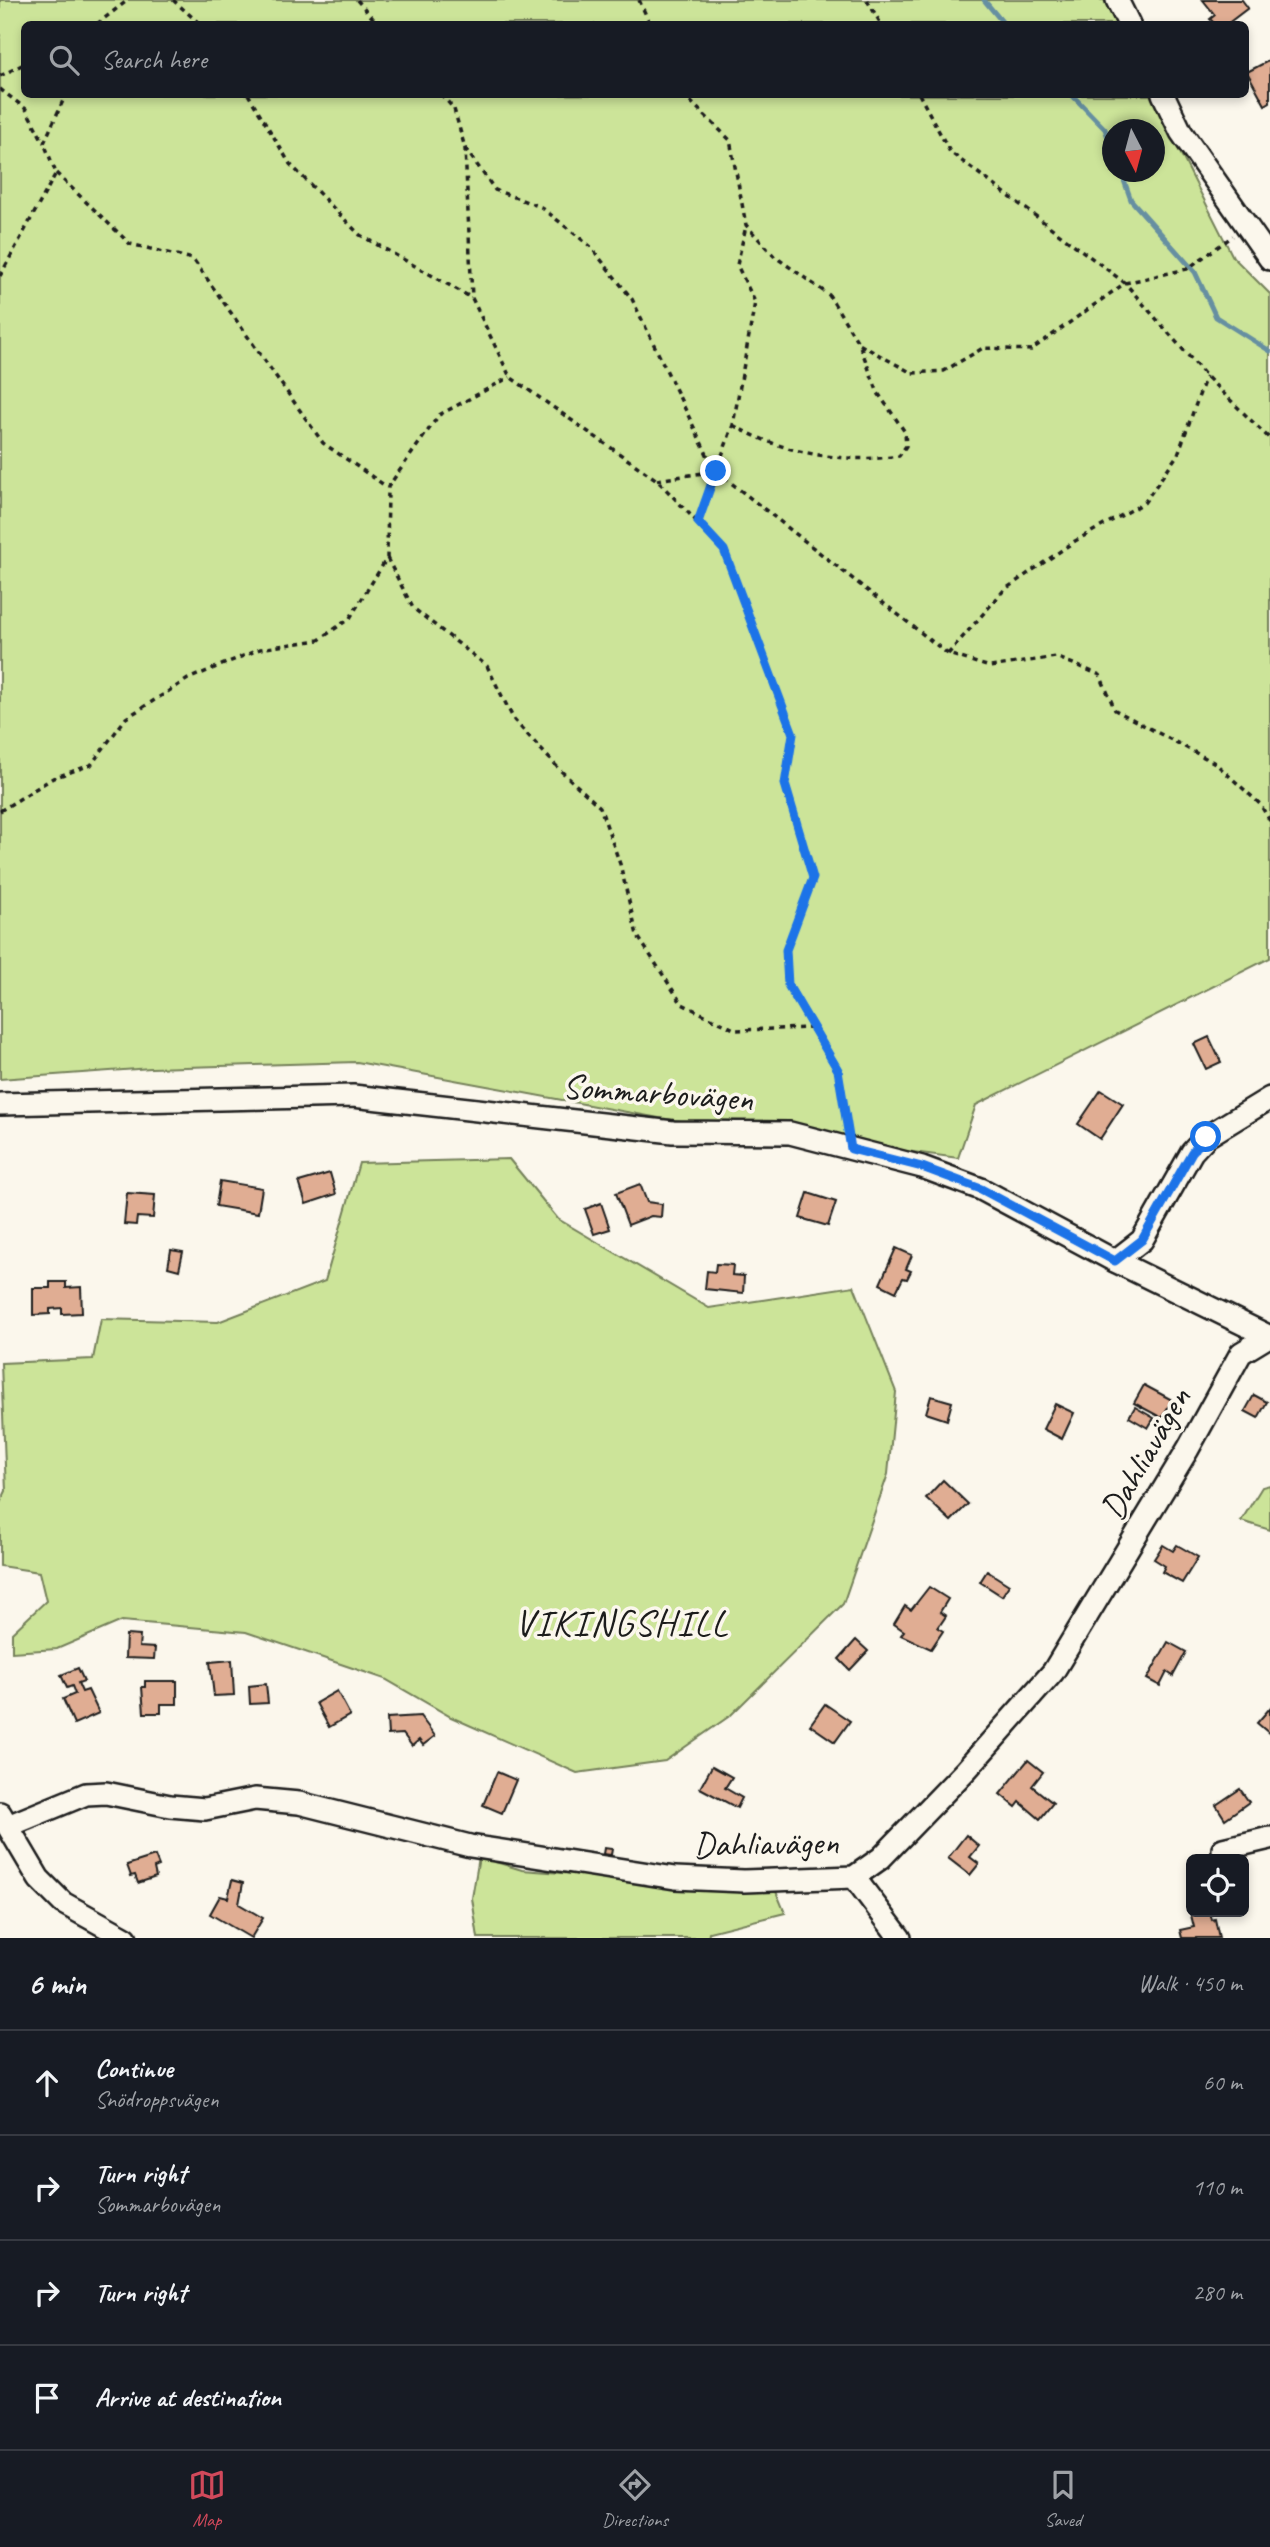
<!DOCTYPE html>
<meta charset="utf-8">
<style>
body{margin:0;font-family:Caveat,sans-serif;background:#242831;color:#f1f3f6}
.controls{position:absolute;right:21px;bottom:21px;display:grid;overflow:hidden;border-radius:10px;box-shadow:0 4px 10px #0003}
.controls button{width:63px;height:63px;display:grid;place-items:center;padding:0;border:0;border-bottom:2px solid #363941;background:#171b24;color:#f1f3f6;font:35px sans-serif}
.compass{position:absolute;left:1102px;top:119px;width:63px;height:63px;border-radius:50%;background:#171b24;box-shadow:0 4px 10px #0003;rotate:174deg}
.stop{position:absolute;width:21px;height:21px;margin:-16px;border:5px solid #1a73e8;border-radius:50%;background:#fff}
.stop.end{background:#1a73e8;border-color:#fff;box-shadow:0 2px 7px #0008}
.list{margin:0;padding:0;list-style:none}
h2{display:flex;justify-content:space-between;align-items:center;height:91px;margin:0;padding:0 28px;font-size:30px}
h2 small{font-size:23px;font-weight:400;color:#9ea1a6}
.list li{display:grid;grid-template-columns:46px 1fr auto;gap:21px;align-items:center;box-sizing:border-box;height:105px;padding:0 28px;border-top:2px solid #363941}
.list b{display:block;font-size:26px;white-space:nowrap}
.list p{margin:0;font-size:23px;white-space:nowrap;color:#9ea1a6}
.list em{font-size:23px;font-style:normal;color:#9ea1a6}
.icon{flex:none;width:38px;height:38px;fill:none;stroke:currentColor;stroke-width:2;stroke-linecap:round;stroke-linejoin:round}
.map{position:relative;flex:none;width:1270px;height:1938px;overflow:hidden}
.search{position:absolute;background:#171b24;box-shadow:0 4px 10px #0003;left:21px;right:21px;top:21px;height:77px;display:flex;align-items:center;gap:18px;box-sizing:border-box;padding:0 24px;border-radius:10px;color:#9ea1a6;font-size:26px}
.sheet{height:511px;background:#171b24}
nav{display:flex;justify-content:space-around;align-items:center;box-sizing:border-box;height:98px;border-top:2px solid #363941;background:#171b24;font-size:19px;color:#9ea1a6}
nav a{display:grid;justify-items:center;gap:4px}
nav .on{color:#d1495b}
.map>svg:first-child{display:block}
</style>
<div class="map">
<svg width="1270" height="1938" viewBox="0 0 1270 1938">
<rect width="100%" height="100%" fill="#fbf7ec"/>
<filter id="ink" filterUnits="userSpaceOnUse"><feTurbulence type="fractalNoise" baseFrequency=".0143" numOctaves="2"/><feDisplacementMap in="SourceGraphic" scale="14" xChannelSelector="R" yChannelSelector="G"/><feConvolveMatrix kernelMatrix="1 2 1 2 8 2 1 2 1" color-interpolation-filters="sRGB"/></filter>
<g filter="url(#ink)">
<g fill="#cce499" stroke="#74805a" stroke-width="2" fill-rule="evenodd">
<path d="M 0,0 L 1104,0 L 1116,24 L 24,24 L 24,94 L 1151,95 L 1233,257 L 1270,294 L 1270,958 L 976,1105 L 958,1158 L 659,1118 L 357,1062 L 151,1068 L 0,1079 ZM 1112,130 L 1154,130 L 1154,172 L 1112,172 Z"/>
<polygon points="509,1159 558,1219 709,1308 854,1286 896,1392 888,1474 843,1604 731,1715 665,1761 577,1773 451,1717 385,1679 246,1632 122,1621 57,1649 12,1652 12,1633 46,1601 39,1572 0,1566 0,1503 6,1491 1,1363 93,1359 101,1319 218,1322 325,1281 359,1163"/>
<polygon points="1270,1485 1270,1530 1241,1521 1262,1487"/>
<polygon points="479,1857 522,1870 775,1889 785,1913 709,1932 708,1938 478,1938 472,1898"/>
</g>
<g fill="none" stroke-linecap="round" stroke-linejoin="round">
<g stroke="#668fa1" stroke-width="5">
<polyline points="984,0 1004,24"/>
<polyline points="1071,94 1105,129 1112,149"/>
<polyline points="1121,172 1131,200 1195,272 1216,317 1270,351"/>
</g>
</g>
<g fill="#e0ad93" stroke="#1c1c1c" stroke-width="2">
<polygon points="1203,0 1242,0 1248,8 1227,24 1215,24 1210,19 1215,15"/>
<polygon points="1270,60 1270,102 1265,105 1247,72"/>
<polygon points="1209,1037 1221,1062 1206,1069 1194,1044"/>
<polygon points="1101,1090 1123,1104 1100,1139 1078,1124"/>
<polygon points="330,1173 336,1194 306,1204 299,1182"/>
<polygon points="220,1181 262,1188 258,1213 216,1206"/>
<polygon points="640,1184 647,1202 662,1204 661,1217 651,1216 628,1225 616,1193"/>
<polygon points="127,1193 155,1195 153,1218 137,1217 136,1225 124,1224"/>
<polygon points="808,1193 836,1202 828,1226 800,1218"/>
<polygon points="601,1203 610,1229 594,1234 585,1209"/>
<polygon points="896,1248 912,1255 906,1269 911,1271 907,1279 903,1278 896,1292 880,1284"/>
<polygon points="171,1250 183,1252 179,1270 168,1267"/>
<polygon points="716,1264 733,1265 732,1275 744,1276 743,1293 705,1289 707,1271 715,1272"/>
<polygon points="50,1282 66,1282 66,1288 81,1287 82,1313 62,1314 62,1308 50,1309 50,1314 33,1315 33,1288 50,1288"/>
<polygon points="1144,1385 1172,1400 1162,1418 1134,1403"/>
<polygon points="1254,1395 1267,1402 1258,1418 1245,1411"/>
<polygon points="931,1396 952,1402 947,1420 926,1413"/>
<polygon points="1055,1404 1074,1413 1062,1439 1043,1429"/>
<polygon points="1135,1407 1154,1418 1148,1428 1129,1417"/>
<polygon points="943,1480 968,1504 951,1521 926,1498"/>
<polygon points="1163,1545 1173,1551 1177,1545 1198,1557 1182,1583 1162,1572 1165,1566 1154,1559"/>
<polygon points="987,1571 1009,1585 1002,1596 980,1582"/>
<polygon points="929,1587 948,1599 940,1612 946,1616 938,1628 943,1631 931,1649 901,1635 904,1631 894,1624 905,1606 911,1610"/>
<polygon points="126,1635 140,1636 139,1647 155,1648 154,1659 125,1658"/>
<polygon points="856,1640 868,1651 850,1670 839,1659"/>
<polygon points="1168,1642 1186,1652 1173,1676 1167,1672 1160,1686 1147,1679"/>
<polygon points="232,1660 234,1695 214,1696 210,1662"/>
<polygon points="78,1668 84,1681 78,1683 82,1692 88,1690 99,1713 74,1724 63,1699 75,1694 72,1686 67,1688 61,1675"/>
<polygon points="145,1681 177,1681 177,1704 161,1704 161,1713 144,1713 142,1687 145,1687"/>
<polygon points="266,1684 268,1703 250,1704 249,1686"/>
<polygon points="337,1691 350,1715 329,1727 316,1703"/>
<polygon points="825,1704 850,1721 835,1742 810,1725"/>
<polygon points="1270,1708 1270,1734 1257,1723"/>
<polygon points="420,1716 435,1736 423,1745 419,1740 412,1746 403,1734 388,1735 387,1718"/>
<polygon points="1028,1760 1043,1772 1032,1786 1053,1803 1040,1819 1020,1802 1016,1807 1000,1794"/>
<polygon points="712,1766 732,1777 725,1788 742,1798 737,1808 700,1788"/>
<polygon points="497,1772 516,1780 502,1813 483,1805"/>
<polygon points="1240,1789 1249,1802 1225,1819 1216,1805"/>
<polygon points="966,1835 979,1846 970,1857 979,1864 970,1875 948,1858"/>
<polygon points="604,1848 612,1849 611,1855 603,1854"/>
<polygon points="155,1856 159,1866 154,1868 156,1877 138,1883 135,1875 131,1876 127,1865"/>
<polygon points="232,1880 243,1883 239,1904 263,1918 251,1938 210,1914 220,1896 228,1898"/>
<polygon points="1198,1912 1210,1912 1212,1920 1215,1919 1219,1938 1182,1938 1180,1930 1194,1927 1191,1915"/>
</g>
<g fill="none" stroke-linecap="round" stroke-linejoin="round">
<g stroke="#1c1c1c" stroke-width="26">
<g id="minor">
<polyline points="1117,0 1129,24"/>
<polyline points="1163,94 1181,132 1270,259"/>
<polyline points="0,1104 353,1096 673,1132 790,1133 922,1167 981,1189 1115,1261 1270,1337"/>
<polyline points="1115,1261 1142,1240 1192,1152 1206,1137 1270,1098"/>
<polyline points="0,1813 39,1879 63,1903 126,1938"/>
<polyline points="8,1826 86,1794 106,1793 170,1806 205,1809 255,1799 299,1803 470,1846 675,1878 744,1881 854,1877 881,1858 966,1770 1053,1672 1188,1449 1241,1353 1269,1336"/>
<polyline points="1223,1849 1270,1838"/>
<polyline points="854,1877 900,1938"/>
</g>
</g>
<g stroke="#1c1c1c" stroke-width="3.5" stroke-dasharray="5 5" stroke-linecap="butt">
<polyline points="173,0 200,24"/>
<polyline points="357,0 378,24"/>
<polyline points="639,0 650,24"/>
<polyline points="867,0 881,24"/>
<polyline points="97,24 128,0"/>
<polyline points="0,76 24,64"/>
<polyline points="0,89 26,109 44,143"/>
<polyline points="248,94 290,164 360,235 472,298 510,377 657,480 724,550 793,734 785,784 813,878 786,950 788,985 838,1070 848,1129"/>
<polyline points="441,94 454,109 465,148 472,298"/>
<polyline points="683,94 730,140 746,225 774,256 829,295 859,344 912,373 944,371 983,348 1031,350 1125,283 1187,269 1233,236"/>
<polyline points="919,94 950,152 1125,283 1206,376 1270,439"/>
<polyline points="465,148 495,190 541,207 590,246 632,299 715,471"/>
<polyline points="56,173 130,244 193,259 323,443 387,487"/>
<polyline points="0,276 56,173 44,143 66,94"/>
<path d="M 733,425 C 782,453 843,464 899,456 L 906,446 L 905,432 L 878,393 L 860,346"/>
<polyline points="657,480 716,471 948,654 990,667 1056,657 1100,675 1115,710 1215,763 1260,804 1270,821"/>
<polyline points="698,522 733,425 755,302 737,265 746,226"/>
<polyline points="387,558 413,608 487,666 514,720 561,771 600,807 620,864 637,935 682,1004 736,1030 812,1028"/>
<polyline points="948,654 1004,590 1075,541 1144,503 1178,454 1206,376"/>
<polyline points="0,811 53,778 91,765 126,718 188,679 260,649 319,640 350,618 387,558 388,487 439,415 510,377"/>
</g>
<use href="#minor" stroke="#fbf7ec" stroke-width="21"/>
</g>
</g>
<g fill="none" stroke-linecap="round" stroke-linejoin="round" filter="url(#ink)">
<polyline stroke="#1a73e8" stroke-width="9" points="716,471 698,522 724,550 793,734 785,784 813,878 786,950 788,985 838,1070 851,1149 922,1167 981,1189 1115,1261 1142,1240 1192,1152 1206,1137"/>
</g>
<g text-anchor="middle" stroke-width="7" stroke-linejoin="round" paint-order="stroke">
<g font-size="35" fill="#1c1c1c" stroke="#fbf7ec">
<text transform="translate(658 1092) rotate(4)" y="12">Sommarbovägen</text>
<text transform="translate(1145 1453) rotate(-60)" y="12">Dahliavägen</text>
<text transform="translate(766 1843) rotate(-1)" y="12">Dahliavägen</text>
</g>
<g font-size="37" letter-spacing="2" fill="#1c1c1c" stroke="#fbf7ec">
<text x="622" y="1635">VIKINGSHILL</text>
</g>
</g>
</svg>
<div class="controls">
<button><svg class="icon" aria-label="locate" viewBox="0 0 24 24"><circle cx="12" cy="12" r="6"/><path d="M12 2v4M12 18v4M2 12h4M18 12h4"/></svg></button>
</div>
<svg class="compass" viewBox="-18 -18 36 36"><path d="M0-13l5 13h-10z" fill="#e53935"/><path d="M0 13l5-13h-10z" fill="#9ea1a6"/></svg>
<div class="stop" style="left:1206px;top:1137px"></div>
<div class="stop end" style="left:716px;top:471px"></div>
<div class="search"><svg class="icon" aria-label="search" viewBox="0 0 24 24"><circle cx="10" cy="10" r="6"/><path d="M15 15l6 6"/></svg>Search here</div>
</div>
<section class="sheet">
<h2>6 min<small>Walk · 450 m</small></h2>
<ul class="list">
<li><svg class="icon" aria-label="ahead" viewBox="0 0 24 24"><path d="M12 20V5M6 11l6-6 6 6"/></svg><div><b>Continue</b><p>Snödroppsvägen</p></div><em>60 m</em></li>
<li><svg class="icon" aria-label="right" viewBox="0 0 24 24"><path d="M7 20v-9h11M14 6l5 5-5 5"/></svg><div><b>Turn right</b><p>Sommarbovägen</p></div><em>110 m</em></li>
<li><svg class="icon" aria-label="right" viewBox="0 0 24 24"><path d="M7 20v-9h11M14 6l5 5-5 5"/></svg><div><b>Turn right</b></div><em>280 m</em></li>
<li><svg class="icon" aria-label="arrive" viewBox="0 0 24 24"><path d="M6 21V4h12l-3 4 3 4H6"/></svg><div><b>Arrive at destination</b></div></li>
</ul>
</section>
<nav>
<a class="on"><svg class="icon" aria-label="map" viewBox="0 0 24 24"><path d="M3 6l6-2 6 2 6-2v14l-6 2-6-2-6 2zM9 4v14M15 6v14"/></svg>Map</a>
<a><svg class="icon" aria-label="directions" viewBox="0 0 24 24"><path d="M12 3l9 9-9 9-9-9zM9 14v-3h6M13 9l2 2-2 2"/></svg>Directions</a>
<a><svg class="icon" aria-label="saved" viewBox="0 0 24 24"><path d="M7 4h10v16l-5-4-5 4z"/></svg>Saved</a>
</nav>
